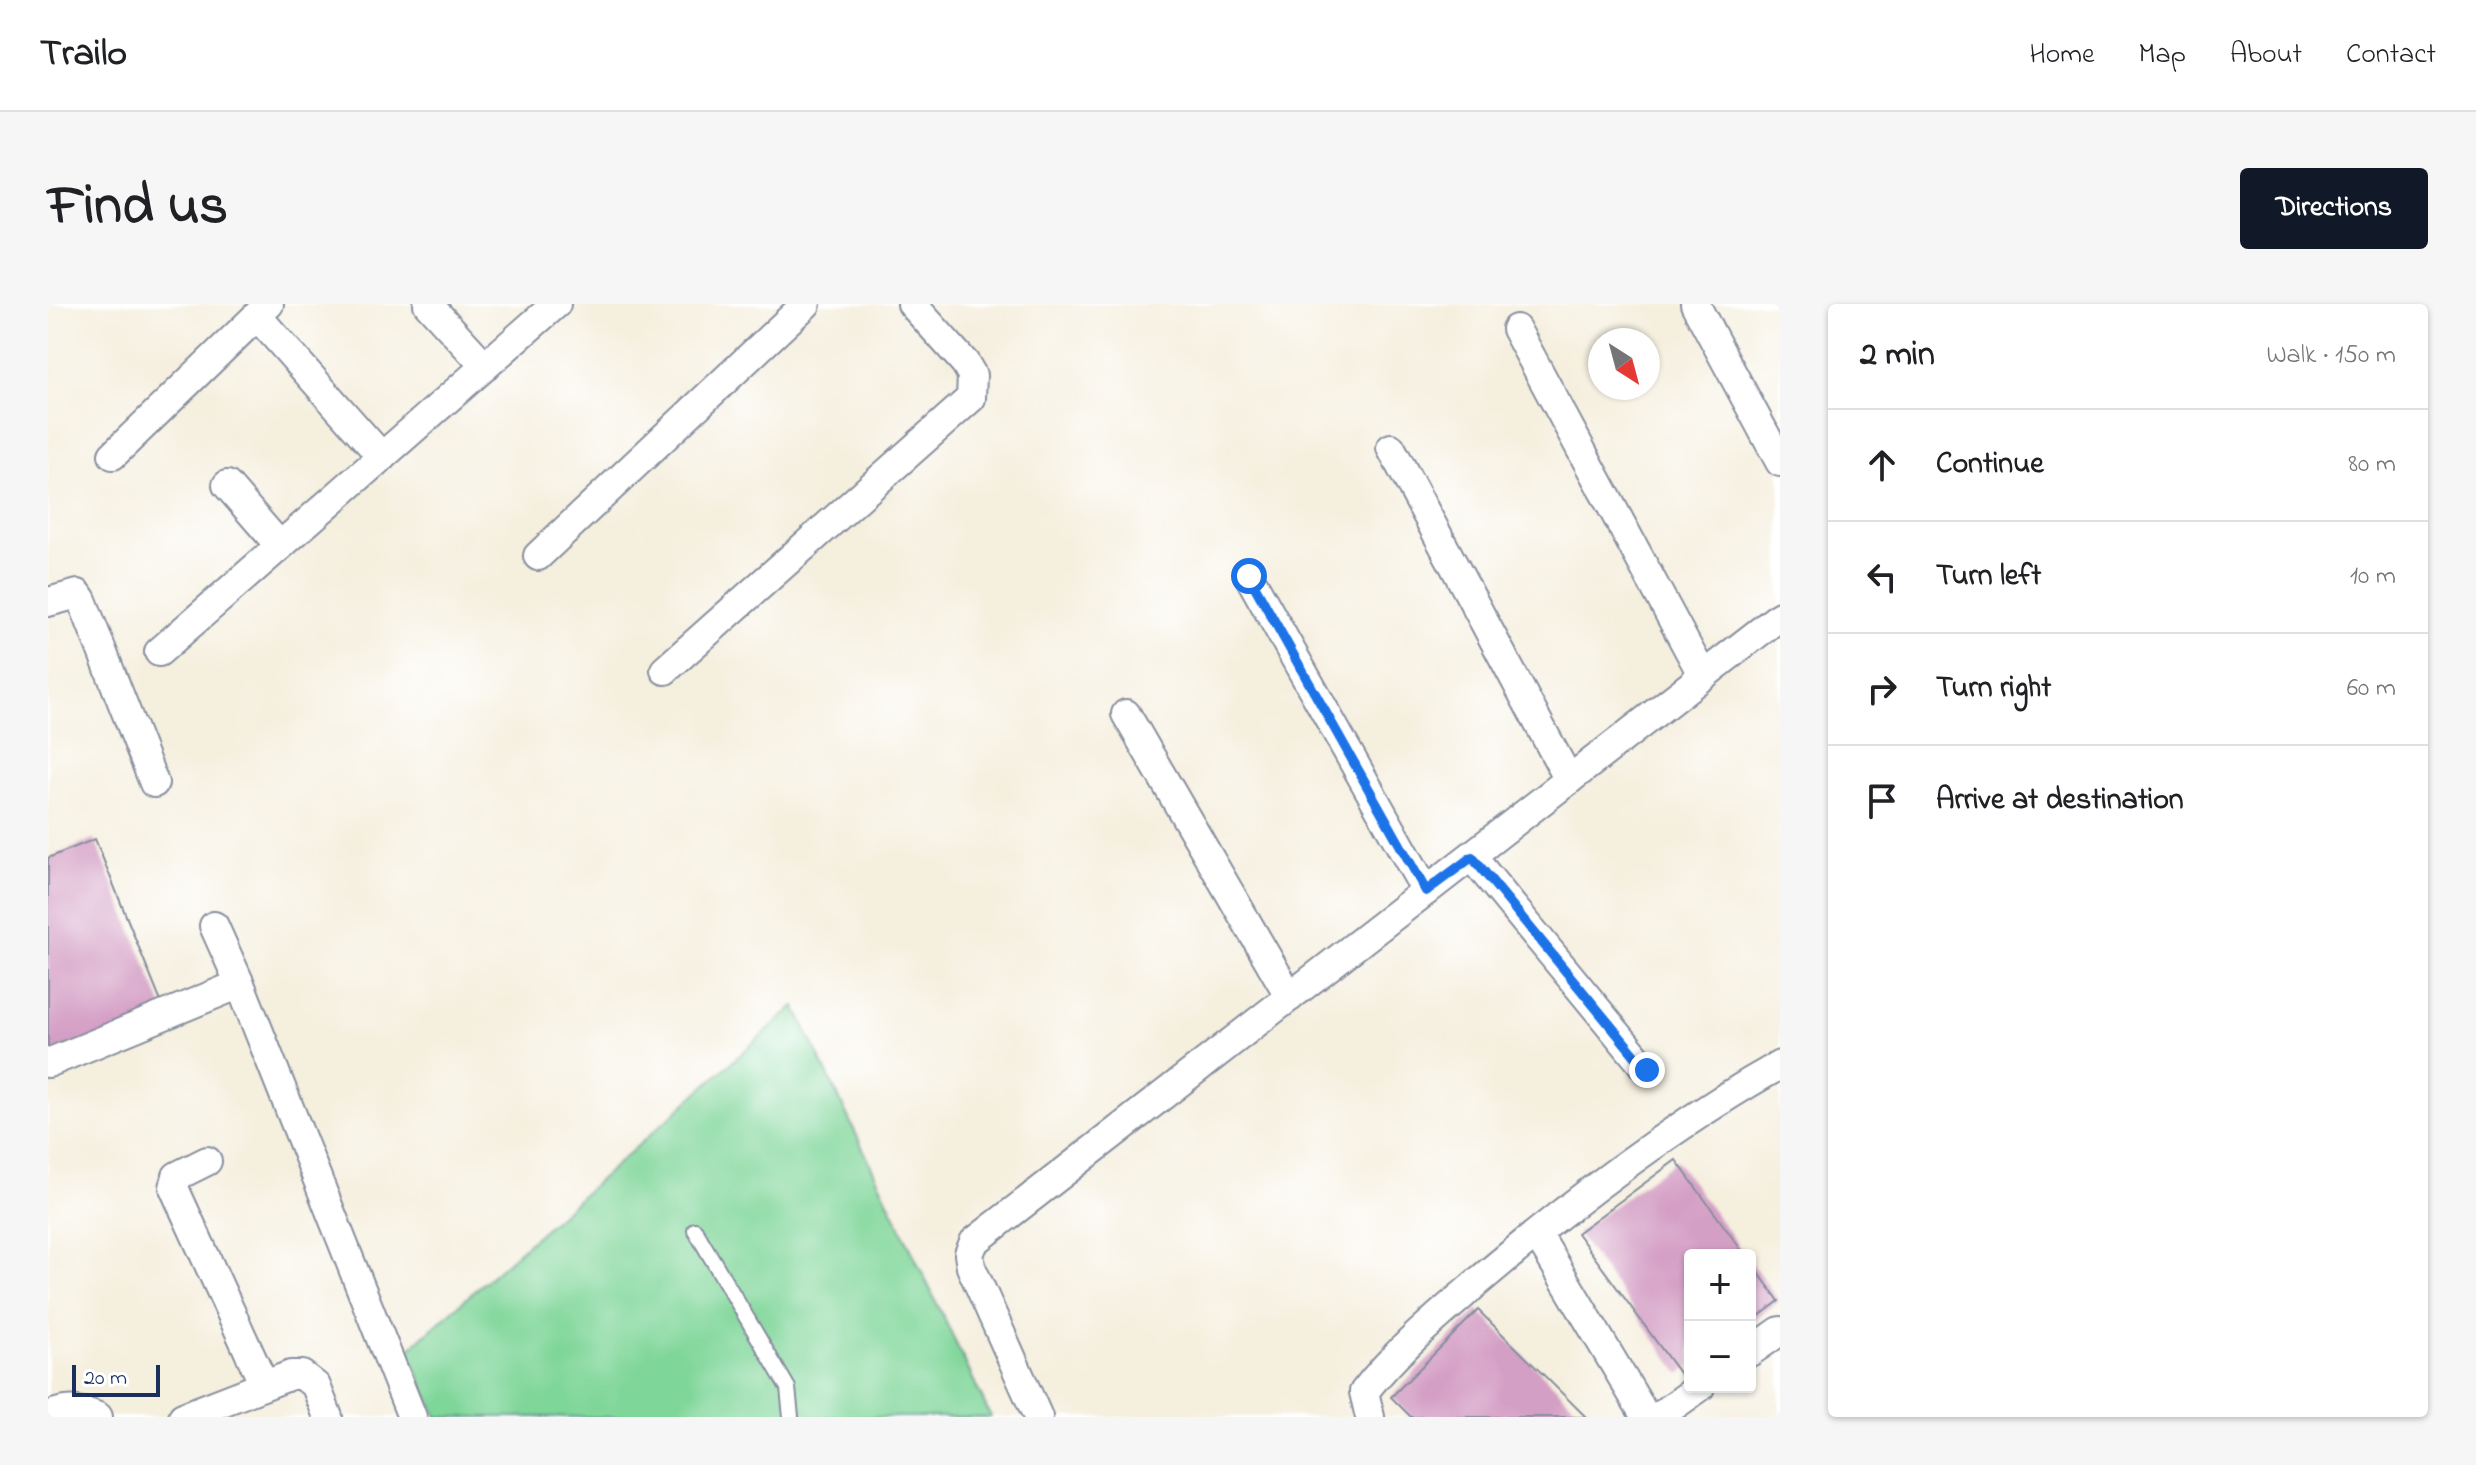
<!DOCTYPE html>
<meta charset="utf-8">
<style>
body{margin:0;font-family:"Indie Flower",sans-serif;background:#f6f6f6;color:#202124}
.controls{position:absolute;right:24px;bottom:24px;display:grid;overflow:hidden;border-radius:8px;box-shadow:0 2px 6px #0004}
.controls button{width:72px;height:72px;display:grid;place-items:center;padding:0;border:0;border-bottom:2px solid #e0e0e0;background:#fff;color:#202124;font:40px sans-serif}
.compass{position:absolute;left:1540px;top:24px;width:72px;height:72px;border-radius:50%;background:#fff;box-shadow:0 2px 6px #0004;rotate:144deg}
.scale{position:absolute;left:24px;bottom:20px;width:88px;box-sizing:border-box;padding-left:8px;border:4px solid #1b2f5e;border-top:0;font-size:22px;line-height:28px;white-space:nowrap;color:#1b2f5e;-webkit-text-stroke:6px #fff;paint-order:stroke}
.stop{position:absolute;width:24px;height:24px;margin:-18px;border:6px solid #1a73e8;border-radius:50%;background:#fff}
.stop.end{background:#1a73e8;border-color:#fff;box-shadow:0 2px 8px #0008}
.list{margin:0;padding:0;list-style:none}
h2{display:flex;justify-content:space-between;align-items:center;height:104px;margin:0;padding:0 32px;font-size:34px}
h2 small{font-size:26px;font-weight:400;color:#757577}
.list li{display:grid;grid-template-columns:52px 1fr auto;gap:24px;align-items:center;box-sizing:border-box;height:112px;padding:0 32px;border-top:2px solid #e0e0e0}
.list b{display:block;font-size:30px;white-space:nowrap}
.list em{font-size:26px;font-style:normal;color:#757577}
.icon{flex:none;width:44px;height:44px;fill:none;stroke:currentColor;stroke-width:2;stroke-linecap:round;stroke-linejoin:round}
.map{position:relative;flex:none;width:1732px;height:1113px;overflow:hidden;border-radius:8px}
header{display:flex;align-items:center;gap:48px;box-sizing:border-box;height:112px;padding:0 40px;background:#fff;border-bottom:2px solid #e0e0e0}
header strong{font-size:38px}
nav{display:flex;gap:44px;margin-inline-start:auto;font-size:28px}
.intro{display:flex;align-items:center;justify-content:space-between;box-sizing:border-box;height:192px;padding:0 48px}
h1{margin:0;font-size:56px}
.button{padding:20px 36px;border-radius:8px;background:#111827;color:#fff;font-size:28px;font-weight:700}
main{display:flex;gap:48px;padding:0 48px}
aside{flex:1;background:#fff;border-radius:8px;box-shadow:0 2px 6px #0004}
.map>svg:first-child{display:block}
</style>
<header>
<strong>Trailo</strong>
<nav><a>Home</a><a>Map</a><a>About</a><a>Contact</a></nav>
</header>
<div class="intro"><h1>Find us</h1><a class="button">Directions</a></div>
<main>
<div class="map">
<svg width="1732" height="1113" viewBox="0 0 1732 1113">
<rect width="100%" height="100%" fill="#fff"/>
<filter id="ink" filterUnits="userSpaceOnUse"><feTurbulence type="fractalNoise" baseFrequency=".0125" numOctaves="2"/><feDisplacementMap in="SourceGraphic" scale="16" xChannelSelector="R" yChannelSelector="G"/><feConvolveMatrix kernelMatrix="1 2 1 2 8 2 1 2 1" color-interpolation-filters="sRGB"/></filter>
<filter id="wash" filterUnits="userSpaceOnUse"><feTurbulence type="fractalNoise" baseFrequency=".006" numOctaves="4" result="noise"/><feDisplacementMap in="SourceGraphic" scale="32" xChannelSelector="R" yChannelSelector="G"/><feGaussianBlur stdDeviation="1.8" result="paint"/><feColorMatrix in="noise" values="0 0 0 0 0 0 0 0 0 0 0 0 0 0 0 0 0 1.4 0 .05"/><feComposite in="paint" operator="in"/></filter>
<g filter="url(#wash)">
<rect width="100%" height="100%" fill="#f5efde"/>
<polygon fill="#7fd699" stroke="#4d827c" stroke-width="2" points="747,702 943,1113 389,1113 360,1046"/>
<g id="blocks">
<g fill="#d49fc5">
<polygon points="47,535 117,708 0,756 0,554"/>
<polygon points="1628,856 1697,951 1642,951 1642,1063 1632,1070 1529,929"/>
<polygon points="1702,957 1731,997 1702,1019"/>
<polygon points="1430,1006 1538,1113 1363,1113 1343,1093"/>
</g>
</g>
</g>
<g filter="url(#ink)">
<use href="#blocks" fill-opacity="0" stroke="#888f9e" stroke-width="2"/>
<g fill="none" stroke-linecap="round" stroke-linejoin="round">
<g stroke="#888f9e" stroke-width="18">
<polyline id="service" points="647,926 740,1084 743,1113"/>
</g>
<g stroke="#888f9e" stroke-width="32">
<g id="minor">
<polyline points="380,0 437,62"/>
<polyline points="1647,0 1732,158"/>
<polyline points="209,12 334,153"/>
<polyline points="1468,25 1655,372"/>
<polyline points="1343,144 1521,476"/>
<polyline points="65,151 221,0"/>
<polyline points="179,181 232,242"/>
<polyline points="490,252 758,0"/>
<polyline points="1201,272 1378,587"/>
<polyline points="0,298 30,290 34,296 106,479"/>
<polyline points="111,348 508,0"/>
<polyline points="617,366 923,94 924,71 917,59 864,0"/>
<polyline points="1078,410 1242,693"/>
<polyline points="1424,553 1599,766"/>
<polyline points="166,622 192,680 364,1113"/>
<polyline points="0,759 192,680"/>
<polyline points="159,857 129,872 126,884 216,1081"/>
<polyline points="1489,930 1598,1113"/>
<polyline points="1702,1048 1732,1027"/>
<path d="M 0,1112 C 19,1104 31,1105 50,1113"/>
<polyline points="135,1113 243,1071 254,1071 268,1082 280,1113"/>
<polyline points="990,1113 923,963 921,950 926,938 1732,312"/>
<path d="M 1322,1113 L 1316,1088 C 1347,1048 1387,1015 1425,982 C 1520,901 1623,822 1732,761"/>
<polyline points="1610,1113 1652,1083"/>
</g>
</g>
<use href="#service" stroke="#fff" stroke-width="14"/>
<use href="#minor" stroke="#fff" stroke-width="28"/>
</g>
</g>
<g fill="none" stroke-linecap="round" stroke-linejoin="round" filter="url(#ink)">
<polyline stroke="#1a73e8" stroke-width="10" points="1201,272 1378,587 1424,553 1599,766"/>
</g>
</svg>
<div class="controls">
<button>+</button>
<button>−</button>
</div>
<svg class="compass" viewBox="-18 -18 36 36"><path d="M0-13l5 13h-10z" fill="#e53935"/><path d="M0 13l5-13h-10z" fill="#757577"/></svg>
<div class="scale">20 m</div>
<div class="stop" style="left:1201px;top:272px"></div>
<div class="stop end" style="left:1599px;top:766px"></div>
</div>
<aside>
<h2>2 min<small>Walk · 150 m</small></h2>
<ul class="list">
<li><svg class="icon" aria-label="ahead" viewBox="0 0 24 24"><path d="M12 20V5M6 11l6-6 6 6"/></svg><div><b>Continue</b></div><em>80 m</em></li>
<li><svg class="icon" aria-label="left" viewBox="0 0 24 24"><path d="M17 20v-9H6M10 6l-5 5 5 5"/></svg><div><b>Turn left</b></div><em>10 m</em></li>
<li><svg class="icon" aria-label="right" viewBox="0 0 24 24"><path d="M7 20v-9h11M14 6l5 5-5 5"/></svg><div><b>Turn right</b></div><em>60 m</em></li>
<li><svg class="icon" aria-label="arrive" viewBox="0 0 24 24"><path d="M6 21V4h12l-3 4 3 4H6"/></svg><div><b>Arrive at destination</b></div></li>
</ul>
</aside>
</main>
